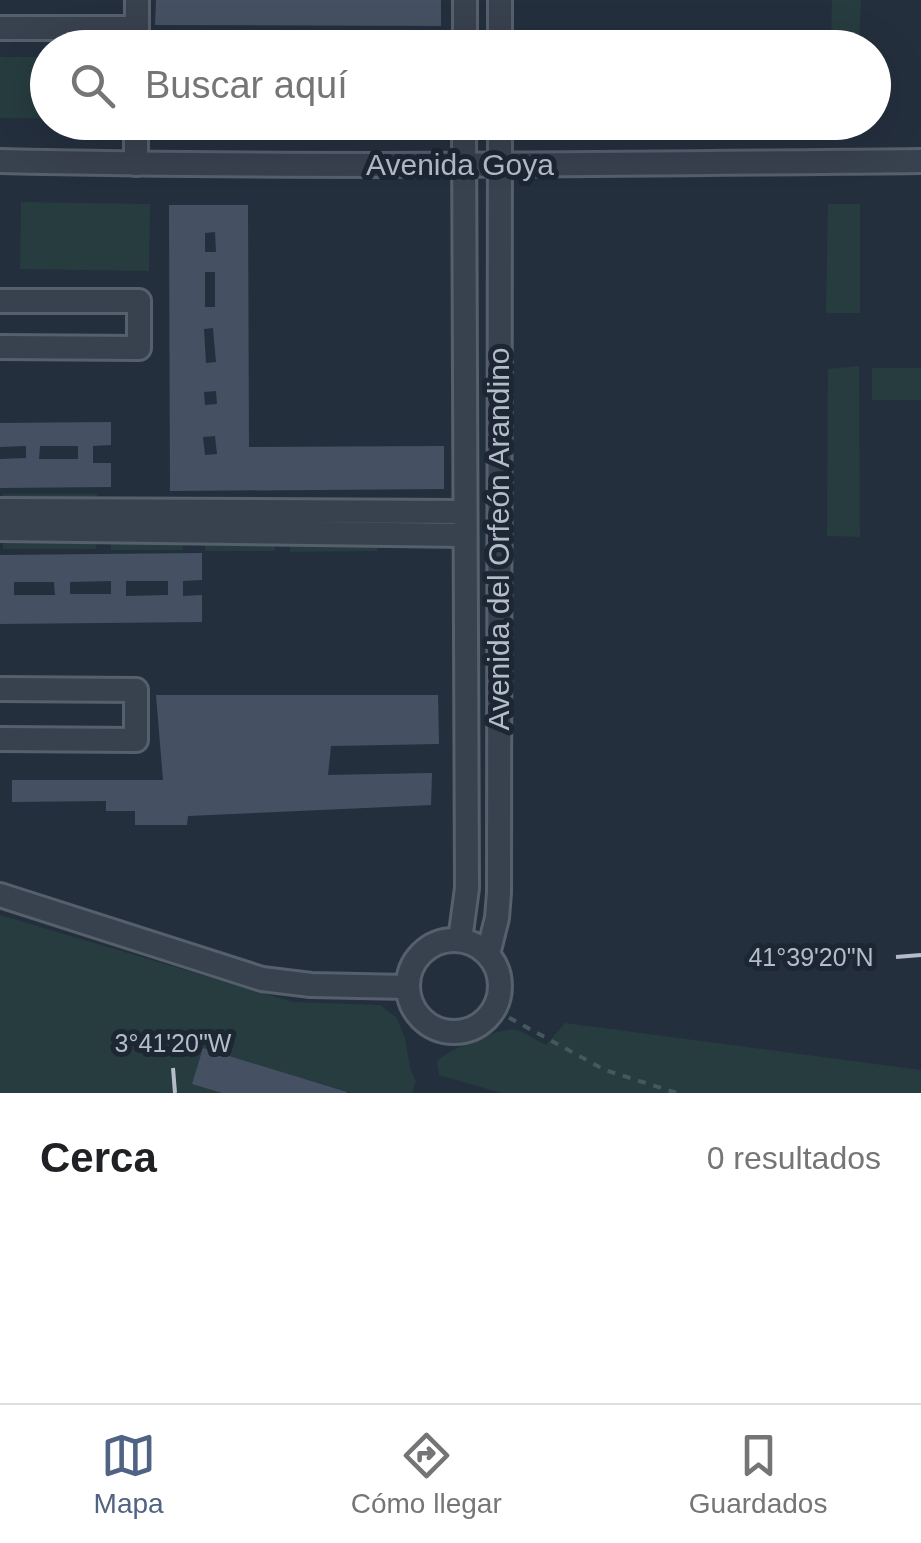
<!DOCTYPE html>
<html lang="es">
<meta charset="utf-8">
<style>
body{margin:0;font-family:Helvetica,sans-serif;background:#f6f6f6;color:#202124}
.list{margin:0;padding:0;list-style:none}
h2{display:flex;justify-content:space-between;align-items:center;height:130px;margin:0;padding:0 40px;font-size:42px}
h2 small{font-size:32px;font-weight:400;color:#757577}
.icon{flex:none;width:55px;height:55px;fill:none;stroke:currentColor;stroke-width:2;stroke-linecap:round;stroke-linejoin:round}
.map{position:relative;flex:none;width:921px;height:1093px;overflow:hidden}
.search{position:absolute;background:#fff;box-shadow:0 10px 40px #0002;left:30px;right:30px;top:30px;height:110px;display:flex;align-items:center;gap:25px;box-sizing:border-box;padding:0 35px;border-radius:55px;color:#757577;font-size:38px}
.sheet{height:310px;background:#fff}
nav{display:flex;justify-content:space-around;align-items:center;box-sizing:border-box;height:140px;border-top:2px solid #e0e0e0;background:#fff;font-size:28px;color:#757577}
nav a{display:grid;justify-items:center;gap:5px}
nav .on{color:#506383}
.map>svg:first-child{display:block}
</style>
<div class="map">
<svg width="921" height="1093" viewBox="0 0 921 1093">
<rect width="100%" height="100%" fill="#242f3e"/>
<g fill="#263c3f">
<polygon points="832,0 861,0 859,47 831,47"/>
<rect x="0" y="57" width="47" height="61"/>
<polygon points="21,202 150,204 149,271 20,269"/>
<polygon points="828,204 860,204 860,313 826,313"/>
<polygon points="859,366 860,537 827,536 828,369"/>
<rect x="872" y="368" width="49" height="32"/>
<polygon points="3,494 97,494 98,504 2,504"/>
<rect x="3" y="538" width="93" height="11"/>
<polygon points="183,538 183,550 111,550 111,539"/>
<rect x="205" y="539" width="70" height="12"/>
<polygon points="377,540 377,551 290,552 290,541"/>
<polygon points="0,915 293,1002 380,1005 397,1018 405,1038 410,1068 416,1081 412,1093 351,1093 204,1049 193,1084 222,1093 0,1093"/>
<path d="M 565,1023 L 921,1070 L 921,1093 L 501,1093 L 439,1075 L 437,1061 C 448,1050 502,1026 517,1030 C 527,1033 536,1041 546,1045 Z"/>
</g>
<g fill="#455162" fill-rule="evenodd">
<polygon points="156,0 441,0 441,26 155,25"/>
<polygon points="440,38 440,48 156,48 156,41"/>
<path d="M 169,205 L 248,205 L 249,447 L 444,446 L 444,489 L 170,491 ZM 215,232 L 216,252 L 205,252 L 205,233 ZM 205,272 L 215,272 L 215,307 L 205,307 ZM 213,328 L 216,362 L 206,363 L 204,329 ZM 216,391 L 217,404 L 205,405 L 204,392 ZM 215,436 L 217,454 L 205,455 L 203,437 Z"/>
<path d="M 111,422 L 111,445 L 93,446 L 93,463 L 111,463 L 111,487 L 0,488 L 0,459 L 26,458 L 26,446 L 0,447 L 0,423 ZM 40,446 L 78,446 L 78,459 L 39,459 Z"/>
<path d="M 202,553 L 202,580 L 183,581 L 183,596 L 202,595 L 202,622 L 0,624 L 0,555 ZM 111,581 L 111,594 L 70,594 L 70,582 ZM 126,581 L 168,581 L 168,595 L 126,596 ZM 14,582 L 54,582 L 55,595 L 14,595 Z"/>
<polygon points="156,695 438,695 439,744 331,746 328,775 432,773 431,805 188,816 187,825 135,825 135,811 106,811 106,801 12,802 12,780 163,780"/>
<polygon points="203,1048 347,1092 347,1093 222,1093 192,1084"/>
</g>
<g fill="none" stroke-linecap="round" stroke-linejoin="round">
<g stroke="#565f6c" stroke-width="28">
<g id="minor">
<polyline points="0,28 137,28"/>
<polyline points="137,48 137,0"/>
<polyline points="465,48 465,0"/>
<polyline points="500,48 500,0"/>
<path d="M 0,161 C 307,168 614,164 921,161"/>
<polyline points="136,164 136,122"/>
<polyline points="0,301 139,301 139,348 0,347"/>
<polyline points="0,510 465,512"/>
<polyline points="0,529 465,535"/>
<polyline points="0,689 136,690 136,740 0,739"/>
<polyline points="0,895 262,979 311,985 407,987"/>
<circle cx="454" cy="986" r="46"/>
<polyline points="460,940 467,888 464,122"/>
<polyline points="488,954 497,918 499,893 500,122"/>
</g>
</g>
<polyline stroke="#44595c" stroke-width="4" stroke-dasharray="8 8" stroke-linecap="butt" points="495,1010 605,1070 677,1093"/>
<use href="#minor" stroke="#38414e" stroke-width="22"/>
</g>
<path fill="none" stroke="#b4bcc9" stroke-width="4" d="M 896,957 L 921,955M 173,1068 L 175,1093"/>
<g text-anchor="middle" stroke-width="10" stroke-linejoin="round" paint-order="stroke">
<g font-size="30" fill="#b4bcc9" stroke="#1d2633">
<text x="460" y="175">Avenida Goya</text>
<text transform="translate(499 539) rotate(-90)" y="10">Avenida del Orfeón Arandino</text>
</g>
</g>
<g font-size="25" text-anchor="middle" fill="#b4bcc9" stroke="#1d2633" stroke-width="10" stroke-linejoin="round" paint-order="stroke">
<text x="811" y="966">41°39'20"N</text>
<text x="173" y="1052">3°41'20"W</text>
</g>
</svg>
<div class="search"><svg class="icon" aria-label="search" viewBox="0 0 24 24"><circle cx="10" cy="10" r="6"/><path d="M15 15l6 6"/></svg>Buscar aquí</div>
</div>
<section class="sheet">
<h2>Cerca<small>0 resultados</small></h2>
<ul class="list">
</ul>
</section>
<nav>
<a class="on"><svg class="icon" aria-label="map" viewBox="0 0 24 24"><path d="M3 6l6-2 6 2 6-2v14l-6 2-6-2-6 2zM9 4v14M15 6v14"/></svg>Mapa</a>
<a><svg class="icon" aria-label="directions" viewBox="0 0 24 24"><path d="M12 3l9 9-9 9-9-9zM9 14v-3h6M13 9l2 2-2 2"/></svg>Cómo llegar</a>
<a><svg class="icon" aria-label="saved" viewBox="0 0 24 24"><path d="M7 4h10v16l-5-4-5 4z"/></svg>Guardados</a>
</nav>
